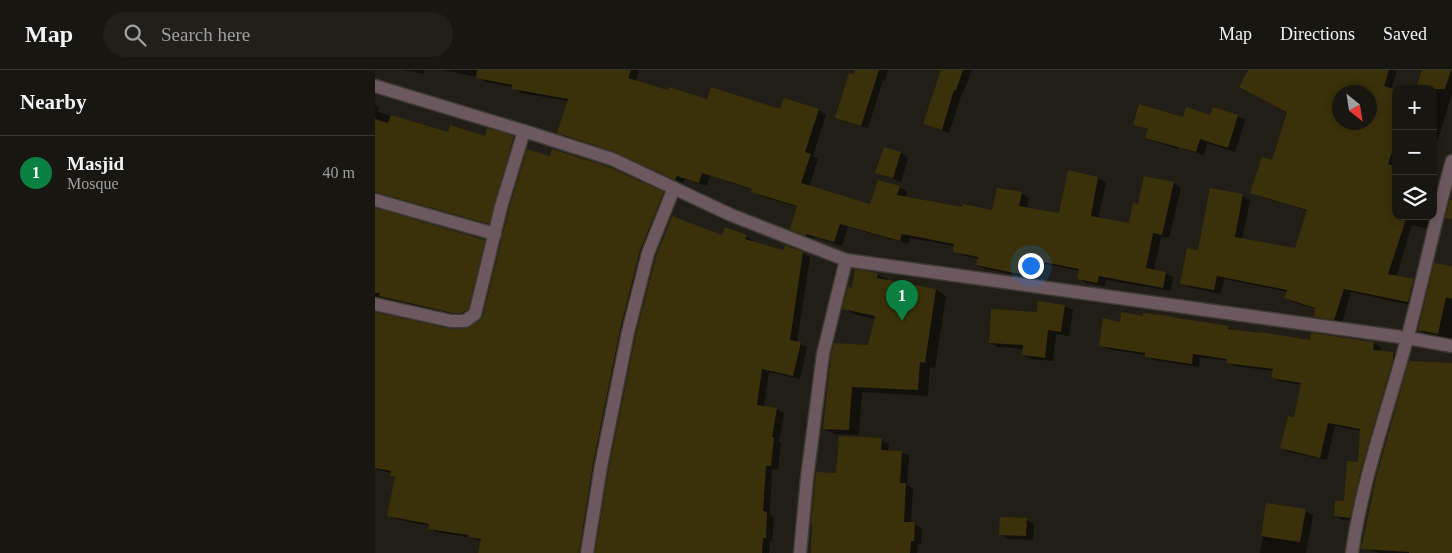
<!DOCTYPE html>
<meta charset="utf-8">
<style>
body{margin:0;font-family:Georgia,serif;background:#211f19;color:#f1f3f6}
.controls{position:absolute;right:15px;top:15px;display:grid;overflow:hidden;border-radius:10px;box-shadow:0 2px 8px #0003}
.controls button{width:45px;height:45px;display:grid;place-items:center;padding:0;border:0;border-bottom:1px solid #363530;background:#181610;color:#f1f3f6;font:25px sans-serif}
.compass{position:absolute;left:957px;top:15px;width:45px;height:45px;border-radius:50%;background:#181610;box-shadow:0 2px 8px #0003;rotate:150deg}
.you{position:absolute;left:655px;top:195px;width:18px;height:18px;margin:-12px;border:4px solid #fff;border-radius:50%;background:#1a73e8;box-shadow:0 0 0 8px #1a73e833}
.badge{display:grid;place-items:center;width:32px;height:32px;border-radius:50%;background:#0b8043;color:#fff;font-size:16px;font-weight:700}
.pin{position:absolute;translate:-50% -41px;filter:drop-shadow(0 1px 2px #0008)}
.pin::after{content:'';position:absolute;top:26px;width:18px;height:15px;background:inherit;clip-path:polygon(0 0,100% 0,50% 100%)}
.list{margin:0;padding:0;list-style:none}
h2{display:flex;justify-content:space-between;align-items:center;height:65px;margin:0;padding:0 20px;font-size:21px}
h2 small{font-size:16px;font-weight:400;color:#9f9f9f}
.list li{display:grid;grid-template-columns:32px 1fr auto;gap:15px;align-items:center;box-sizing:border-box;height:75px;padding:0 20px;border-top:1px solid #363530}
.list b{display:block;font-size:19px;white-space:nowrap}
.list p{margin:0;font-size:16px;white-space:nowrap;color:#9f9f9f}
.list em{font-size:16px;font-style:normal;color:#9f9f9f}
.icon{flex:none;width:28px;height:28px;fill:none;stroke:currentColor;stroke-width:2;stroke-linecap:round;stroke-linejoin:round}
.map{position:relative;flex:none;width:1077px;height:483px;overflow:hidden}
header{display:flex;align-items:center;gap:30px;box-sizing:border-box;height:70px;padding:0 25px;background:#181610;border-bottom:1px solid #363530}
header strong{font-size:24px}
nav{display:flex;gap:28px;margin-inline-start:auto;font-size:18px}
.search{width:350px;height:45px;background:#211f19;display:flex;align-items:center;gap:12px;box-sizing:border-box;padding:0 18px;border-radius:28px;color:#9f9f9f;font-size:19px}
main{display:flex}
aside{flex:1;background:#181610}
.map>svg:first-child{display:block}
</style>
<header>
<strong>Map</strong>
<div class="search"><svg class="icon" aria-label="search" viewBox="0 0 24 24"><circle cx="10" cy="10" r="6"/><path d="M15 15l6 6"/></svg>Search here</div>
<nav><a>Map</a><a>Directions</a><a>Saved</a></nav>
</header>
<main>
<aside>
<h2>Nearby<small></small></h2>
<ul class="list">
<li><span class="badge">1</span><div><b>Masjid</b><p>Mosque</p></div><em>40 m</em></li>
</ul>
</aside>
<div class="map">
<svg width="1077" height="483" viewBox="0 0 1077 483">
<rect width="100%" height="100%" fill="#201e16"/>
<g fill="#0007" fill-rule="evenodd">
<polygon points="27,0 49,0 49,4"/>
<polygon points="67,0 264,0 261,11 333,31 406,41 444,40 451,45 438,86 443,89 434,117 496,136 524,117 532,122 530,128 588,139 618,142 622,119 647,124 654,128 652,139 685,145 694,102 723,108 731,112 723,149 755,155 764,135 799,113 806,118 794,168 786,167 779,200 791,203 798,207 796,221 731,210 730,216 711,213 703,208 705,201 665,193 662,209 610,199 602,195 604,189 587,185 579,181 580,176 535,168 533,174 473,157 467,176 439,167 439,169 416,159 423,137 385,126 378,120 335,106 332,116 310,109 308,113 249,85 191,67 184,62 194,31 146,23 138,17 110,12 103,7"/>
<polygon points="480,0 513,0 510,11 508,10 493,58 468,51 462,47"/>
<polygon points="567,0 597,0 588,23 587,23 574,63 550,54"/>
<path d="M 875,0 L 1022,0 L 1016,20 L 1021,21 L 1021,146 L 1058,146 L 1058,115 L 1069,120 L 1059,160 L 1037,155 L 1021,207 L 1038,210 L 1046,214 L 1040,236 L 976,222 L 967,253 L 948,250 L 940,246 L 941,239 L 918,232 L 911,228 L 913,222 L 849,209 L 846,224 L 813,217 L 806,213 L 824,181 L 868,126 L 875,130 L 867,169 L 920,179 L 933,141 L 884,126 L 877,122 L 898,92 L 914,41 ZM 964,22 L 994,22 L 994,52 L 964,52 Z"/>
<polygon points="1048,0 1077,1 1077,24 1062,72 1058,71 1058,19"/>
<polygon points="0,35 4,37 3,42 74,64 138,68 145,71 120,157 10,125 1,128 0,131"/>
<polygon points="838,39 863,46 870,50 860,82 832,73 829,85 803,77 803,79 779,71 772,67 774,60 759,54 836,47"/>
<polygon points="526,83 533,88 526,112 502,102"/>
<polygon points="288,123 295,127 272,185 211,483 105,483 107,471 97,468 61,462 55,458 55,456 21,449 14,445 21,408 16,405 17,403 0,399 0,242 76,260 91,260"/>
<polygon points="0,139 108,170 90,245 93,245 111,171 116,175 99,243 95,246 85,246 9,229 1,232 0,234"/>
<polygon points="350,158 378,170 377,172 409,181 410,176 435,187 422,273 432,277 425,309 394,302 389,337 402,339 409,343 404,372 406,373 403,399 397,399 395,444 399,447 397,472 395,471 394,483 222,483"/>
<polygon points="1077,196 1077,269 1051,264 1044,260"/>
<polygon points="502,204 513,210 512,211 561,220 571,226 560,298 555,297 553,326 487,322 484,365 459,364 449,358 494,276 500,249 479,244 469,238 478,219"/>
<polygon points="690,236 698,240 694,266 681,264 678,291 656,289 648,285 649,279 623,277 615,273 663,243"/>
<polygon points="746,254 853,257 860,261 936,271 999,273 1006,277 1005,282 1017,284 1024,287 982,451 967,450 960,446 970,433 984,393 986,361 960,356 952,390 913,382 907,378 920,348 927,315 904,311 897,307 898,301 859,296 853,291 825,287 824,297 778,290 771,285 733,279 726,275"/>
<polygon points="506,370 514,374 513,381 527,382 534,386 532,415 538,418 536,453 547,458 546,474 543,474 542,483 437,483 462,405"/>
<polygon points="930,441 938,445 931,483 885,483 888,466"/>
<polygon points="651,450 659,454 658,470 633,469 625,464"/>
<polygon points="988,475 1077,483 1006,483 997,481"/>
</g>
<g fill="#3a310a" fill-rule="evenodd">
<polygon points="102,0 256,0 253,8 293,20 294,17 332,29 336,17 405,39 409,28 444,39 430,82 436,84 426,113 495,134 503,110 525,116 522,125 587,137 588,134 617,140 622,118 647,122 644,136 684,143 693,100 723,107 716,146 754,153 758,133 763,134 769,106 799,112 787,165 778,163 771,198 791,202 788,218 724,206 722,213 702,209 704,199 658,190 654,206 601,195 603,187 578,182 579,174 527,164 525,171 465,154 459,172 431,164 431,166 415,159 422,136 376,122 377,119 327,103 324,113 302,106 300,110 240,82 182,63 193,29 137,19 137,15 101,8"/>
<polygon points="480,0 504,0 486,56 460,48 474,3 478,4"/>
<polygon points="566,0 588,0 581,20 579,20 567,60 548,54"/>
<path d="M 873,0 L 1014,0 L 1009,16 L 1021,20 L 1021,71 L 1013,94 L 1021,97 L 1021,146 L 1032,146 L 1013,204 L 1039,209 L 1033,232 L 969,219 L 959,250 L 939,247 L 940,238 L 909,228 L 912,220 L 842,206 L 839,220 L 805,214 L 812,178 L 823,180 L 835,118 L 868,124 L 860,167 L 920,178 L 932,140 L 875,123 L 887,87 L 897,90 L 912,42 L 864,17 ZM 964,22 L 994,22 L 994,52 L 964,52 Z"/>
<polygon points="1047,0 1076,0 1070,19 1041,19"/>
<polygon points="764,34 808,47 811,37 835,45 838,37 863,45 853,78 825,69 821,82 770,68 773,59 758,55"/>
<polygon points="16,45 73,62 75,55 110,66 112,58 139,66 114,154 0,122 0,49 13,53"/>
<polygon points="509,77 526,82 518,108 500,103"/>
<polygon points="152,79 175,86 177,79 234,97 289,122 265,181 245,260 218,394 204,483 103,483 106,469 93,467 93,465 53,459 54,454 12,446 20,407 15,406 16,401 0,398 0,242 76,259 91,259 105,250 108,246 134,139"/>
<polygon points="1075,130 1077,130 1077,149 1070,148"/>
<polygon points="0,138 110,170 93,239 87,243 77,243 4,226 5,223 0,223"/>
<polygon points="297,146 347,165 350,157 372,165 370,169 408,180 410,175 428,182 415,270 426,272 418,306 387,299 382,335 402,338 397,367 399,367 396,396 391,396 388,441 392,442 391,468 388,468 387,483 220,483 234,397 261,264 281,186"/>
<polygon points="1059,193 1077,196 1077,229 1071,227 1063,264 1043,260"/>
<polygon points="480,199 503,203 502,208 561,219 550,293 545,292 543,320 477,317 474,360 448,359 456,285 459,273 493,275 500,246 467,239 473,217 477,218"/>
<polygon points="663,231 690,235 686,262 673,260 670,288 647,285 648,275 614,273 616,239 662,242"/>
<polygon points="746,242 768,246 768,243 796,246 796,247 854,256 853,259 886,263 886,262 935,270 936,263 999,272 998,280 1018,282 1018,290 986,400 975,448 959,446 960,431 969,431 972,391 983,392 985,359 953,353 945,388 905,378 913,346 919,347 926,313 896,308 898,299 851,293 852,289 818,284 817,294 770,287 770,283 724,276 728,248 745,252"/>
<polygon points="1034,291 1077,293 1077,483 1034,483 1034,482 986,479 1002,404"/>
<polygon points="464,366 507,368 506,380 527,381 525,413 531,413 529,452 540,452 539,471 536,471 535,483 436,483 437,455 436,455 441,402 461,403"/>
<polygon points="891,433 931,439 925,472 886,466"/>
<polygon points="625,447 652,448 651,466 624,465"/>
</g>
<g fill="none" stroke-linecap="round" stroke-linejoin="round">
<g stroke="#3d3b33" stroke-width="15">
<g id="street">
<polyline points="0,16 149,61 237,89 356,145 471,190 1033,268 1077,276"/>
<polyline points="0,130 120,164"/>
<polyline points="0,234 76,251 90,251 100,244 126,137 149,61"/>
<polyline points="212,483 226,396 253,262 273,183 299,118"/>
<polyline points="425,483 432,408 448,284 471,190"/>
<path d="M 977,483 C 987,410 1013,340 1032,269 C 1048,210 1060,150 1077,91"/>
</g>
</g>
<use href="#street" stroke="#6c595f" stroke-width="12"/>
</g>
</svg>
<div class="controls">
<button>+</button>
<button>−</button>
<button><svg class="icon" aria-label="layers" viewBox="0 0 24 24"><path d="M12 4l9 5-9 5-9-5zM3 14l9 5 9-5"/></svg></button>
</div>
<svg class="compass" viewBox="-18 -18 36 36"><path d="M0-13l5 13h-10z" fill="#e53935"/><path d="M0 13l5-13h-10z" fill="#9f9f9f"/></svg>
<div class="you"></div>
<div class="pin badge" style="left:527px;top:251px">1</div>
</div>
</main>
